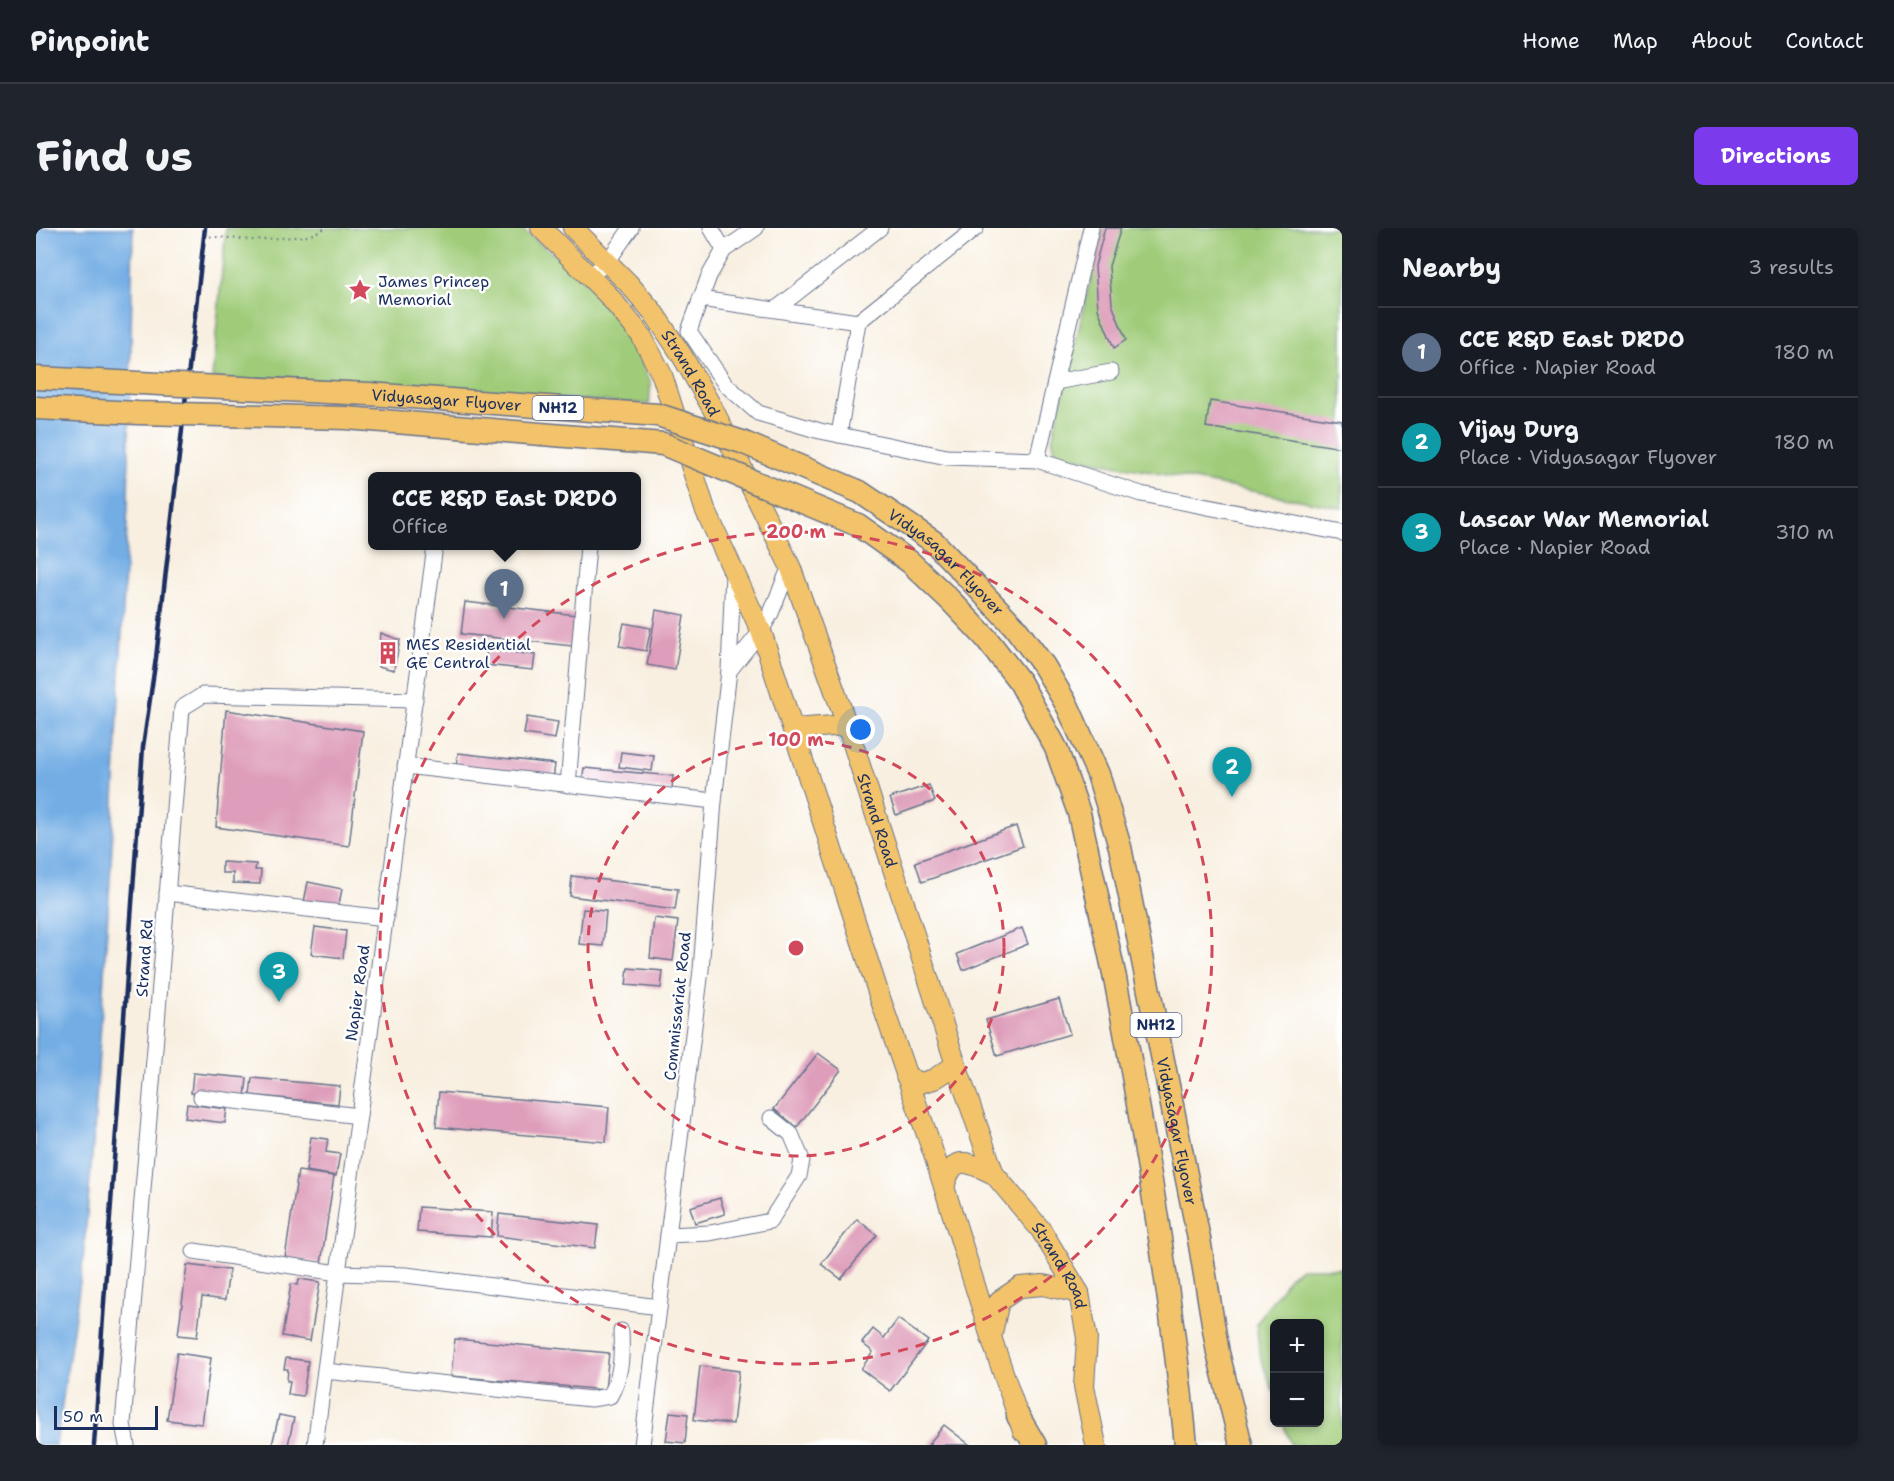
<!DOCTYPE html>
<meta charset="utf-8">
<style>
body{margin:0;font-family:"Shantell Sans",sans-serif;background:#20242c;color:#f1f3f6}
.controls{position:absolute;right:18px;bottom:18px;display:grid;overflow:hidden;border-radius:9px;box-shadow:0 3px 9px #0003}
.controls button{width:54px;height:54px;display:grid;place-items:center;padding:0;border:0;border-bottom:2px solid #363941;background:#171b24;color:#f1f3f6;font:30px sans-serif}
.scale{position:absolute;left:18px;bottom:15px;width:104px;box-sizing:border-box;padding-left:6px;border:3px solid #1b2f5e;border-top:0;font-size:16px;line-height:21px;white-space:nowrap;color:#1b2f5e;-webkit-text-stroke:4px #fff;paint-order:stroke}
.you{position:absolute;left:825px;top:502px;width:21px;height:21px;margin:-15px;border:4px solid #fff;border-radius:50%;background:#1a73e8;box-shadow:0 0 0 9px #1a73e833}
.badge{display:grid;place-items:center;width:39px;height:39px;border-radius:50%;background:#7c3aed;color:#fff;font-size:20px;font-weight:700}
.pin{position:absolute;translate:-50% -50px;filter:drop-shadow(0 2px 3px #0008)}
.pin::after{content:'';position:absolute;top:32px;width:21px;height:18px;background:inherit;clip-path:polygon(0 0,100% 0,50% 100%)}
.popup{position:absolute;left:332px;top:244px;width:273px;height:78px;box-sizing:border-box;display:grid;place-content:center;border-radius:9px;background:#171b24;filter:drop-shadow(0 2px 4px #0005);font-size:20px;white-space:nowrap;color:#9ea1a6}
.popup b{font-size:22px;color:#f1f3f6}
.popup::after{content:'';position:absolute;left:50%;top:100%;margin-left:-12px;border:12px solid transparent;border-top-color:#171b24}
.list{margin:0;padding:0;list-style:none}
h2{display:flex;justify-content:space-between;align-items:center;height:78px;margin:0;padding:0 24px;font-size:26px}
h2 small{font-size:20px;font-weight:400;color:#9ea1a6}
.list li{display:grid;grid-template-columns:39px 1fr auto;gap:18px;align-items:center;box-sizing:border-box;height:90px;padding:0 24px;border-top:2px solid #363941}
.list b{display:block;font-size:22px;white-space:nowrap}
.list p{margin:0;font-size:20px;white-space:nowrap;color:#9ea1a6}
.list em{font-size:20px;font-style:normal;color:#9ea1a6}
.map{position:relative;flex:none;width:1306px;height:1217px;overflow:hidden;border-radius:9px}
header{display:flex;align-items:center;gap:36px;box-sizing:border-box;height:84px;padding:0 30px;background:#171b24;border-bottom:2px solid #363941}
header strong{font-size:28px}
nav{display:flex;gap:33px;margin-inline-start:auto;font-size:21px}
.intro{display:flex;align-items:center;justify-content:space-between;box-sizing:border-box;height:144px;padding:0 36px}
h1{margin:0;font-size:42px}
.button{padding:15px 27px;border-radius:9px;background:#7c3aed;color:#fff;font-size:21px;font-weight:700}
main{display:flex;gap:36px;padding:0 36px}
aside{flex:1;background:#171b24;border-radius:9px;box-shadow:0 3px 9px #0003}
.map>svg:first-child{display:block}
</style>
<header>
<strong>Pinpoint</strong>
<nav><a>Home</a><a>Map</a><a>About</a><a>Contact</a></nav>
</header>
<div class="intro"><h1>Find us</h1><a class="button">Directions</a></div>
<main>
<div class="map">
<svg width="1306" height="1217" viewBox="0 0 1306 1217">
<rect width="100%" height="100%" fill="#fff"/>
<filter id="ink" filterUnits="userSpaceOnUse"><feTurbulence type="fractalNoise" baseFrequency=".0167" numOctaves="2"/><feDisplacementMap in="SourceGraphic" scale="12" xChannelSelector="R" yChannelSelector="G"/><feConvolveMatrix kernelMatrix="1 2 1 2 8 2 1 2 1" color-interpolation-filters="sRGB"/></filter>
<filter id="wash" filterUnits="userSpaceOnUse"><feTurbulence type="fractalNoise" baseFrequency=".008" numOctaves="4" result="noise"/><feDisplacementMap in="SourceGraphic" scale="24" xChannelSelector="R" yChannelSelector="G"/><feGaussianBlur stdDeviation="1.35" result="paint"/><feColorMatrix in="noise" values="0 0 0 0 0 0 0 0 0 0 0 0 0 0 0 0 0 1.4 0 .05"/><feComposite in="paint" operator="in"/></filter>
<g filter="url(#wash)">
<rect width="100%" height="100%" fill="#f8efe0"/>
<g fill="#a0cc7a" stroke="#5e7e6c" stroke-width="1.5">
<polygon points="190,0 484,0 561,61 597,114 615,155 613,176 176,150"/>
<polygon points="1067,0 1306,0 1306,280 1020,226 1016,211"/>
<polygon points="1265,1040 1304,1040 1306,1068 1306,1217 1255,1217 1247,1195 1284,1194 1284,1096 1238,1096 1238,1165 1225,1131 1220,1096 1253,1049"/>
</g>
<polygon fill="#73ade4" stroke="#476ea1" stroke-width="1.5" points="0,0 97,0 92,277 75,637 58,904 47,1034 20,1217 0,1217"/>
<g id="blocks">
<g fill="#de9dba">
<polygon points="1069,0 1085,0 1073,38 1076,76 1090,112 1078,120 1062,81 1059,38"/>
<polygon points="1174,173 1306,193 1306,220 1170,199"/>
<polygon points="429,374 540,387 536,418 425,406"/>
<polygon points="620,382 648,387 639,442 611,437"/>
<polygon points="588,395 615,400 610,423 583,418"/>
<polygon points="345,405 364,412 358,442 342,438"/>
<polygon points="451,421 499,427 497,442 449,437"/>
<polygon points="190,482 327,503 313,618 180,599"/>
<polygon points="491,489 522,494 519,511 488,506"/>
<polygon points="585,524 618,528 616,543 583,539"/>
<polygon points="422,525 519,536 517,552 420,541"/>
<polygon points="548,540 637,548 636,562 546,555"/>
<polygon points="893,557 899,573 860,587 854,570"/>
<polygon points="980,598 987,618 886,654 879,634"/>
<polygon points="186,634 220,636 219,642 225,642 224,656 197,655 197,645 186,645"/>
<polygon points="536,648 642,661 639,682 534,668"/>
<polygon points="272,654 306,661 302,681 268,674"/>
<polygon points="547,681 570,683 567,718 543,716"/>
<polygon points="618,690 642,693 637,733 614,730"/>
<polygon points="279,699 310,703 307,730 275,726"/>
<polygon points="986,700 992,716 927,742 921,726"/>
<polygon points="592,740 627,743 625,760 590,757"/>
<polygon points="1023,771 1034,806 961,828 950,792"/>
<polygon points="782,825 805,842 761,899 738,881"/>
<polygon points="157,845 211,850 209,870 155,865"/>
<polygon points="216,850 304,858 302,876 214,867"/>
<polygon points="403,864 573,879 570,914 400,899"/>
<polygon points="151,876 191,881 189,895 149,890"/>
<polygon points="275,909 292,911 290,924 304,926 300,948 270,943"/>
<polygon points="262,943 298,948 285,1036 249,1030"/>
<polygon points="684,970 689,986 659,995 654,979"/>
<polygon points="383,979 457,984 455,1009 381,1004"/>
<polygon points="463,986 562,997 559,1020 461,1008"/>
<polygon points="821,991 841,1007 805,1051 785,1036"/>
<polygon points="151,1037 193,1042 189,1072 166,1069 161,1109 142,1107"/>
<polygon points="263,1051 284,1054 274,1113 246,1108 255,1056 262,1057"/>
<polygon points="862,1091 892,1113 854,1163 825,1141 837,1124 826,1115 837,1101 848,1110"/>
<polygon points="419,1111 573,1125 569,1162 415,1148"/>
<polygon points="141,1125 175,1130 166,1196 131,1192"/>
<polygon points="250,1130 272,1133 267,1168 252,1166 254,1153 251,1153 252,1141 248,1141"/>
<polygon points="664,1138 703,1143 697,1196 658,1192"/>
<polygon points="634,1184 652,1186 649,1215 630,1213"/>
<polygon points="243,1187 258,1190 252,1217 236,1217"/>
<polygon points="908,1197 934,1217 892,1217"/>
</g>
</g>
</g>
<g filter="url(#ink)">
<use href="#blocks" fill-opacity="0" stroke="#68728c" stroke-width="1.5"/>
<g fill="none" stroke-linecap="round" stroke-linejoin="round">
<g stroke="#68728c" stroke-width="17">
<g id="minor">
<polyline points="675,0 688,22"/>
<polyline points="720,0 688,22 673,48 653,103 689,156 722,185 784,203 911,229 1001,232 1105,266 1306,305"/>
<polyline points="553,49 572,33 595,0"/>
<polyline points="664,71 822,94"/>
<polyline points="740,81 844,0"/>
<polyline points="1019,154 1075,144"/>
<polyline points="803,207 822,94 940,0"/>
<polyline points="1001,232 1055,0"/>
<polyline points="693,443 725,403 735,385 754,338"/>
<polyline points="369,538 678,573"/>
<polyline points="532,557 552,318"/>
<polyline points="131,665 350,690"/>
<polyline points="165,869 323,888"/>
<polyline points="632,1007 674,1005 734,993 763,948 766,932 755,906 735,890"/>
<polyline points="158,1023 302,1045 370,1047 623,1079"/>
<path d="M 289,1143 L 555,1171 L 574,1168 C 586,1146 586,1127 585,1103"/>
<polyline points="91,1217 87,1196 119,820 146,480 167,467 379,472"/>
<polyline points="279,1217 399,318"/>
<polyline points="606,1217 665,742 678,573 693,443 697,346"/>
</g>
</g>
<g stroke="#68728c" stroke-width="22">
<g id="major">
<polyline points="505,0 572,67 605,107 626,147 669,281 725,403 844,770 899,930 955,1109 987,1203"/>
<path id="s1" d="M 537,0 L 592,55 L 617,84 L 645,126 L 677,181 L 754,338 L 811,497 L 920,837 L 958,946 L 1005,1002 L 1043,1065 L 1051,1110 L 1048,1158 L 1060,1217"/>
<polyline points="757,501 811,497"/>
<polyline points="870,848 885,855 898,851 920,837"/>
<path d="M 908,959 C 918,924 931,934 958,946"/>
<polyline points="955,1109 963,1073 984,1059 1007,1057 1043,1065"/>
</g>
</g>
<g stroke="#68728c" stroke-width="25">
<g id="highway">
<path id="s2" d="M 978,398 L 1008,438 L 1032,479 L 1062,546 L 1084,619 L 1163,1011 L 1182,1125 L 1205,1217"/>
<path d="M 1079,750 C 1108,905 1135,1060 1150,1217"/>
<polyline points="982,1188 999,1217"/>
</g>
</g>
<polyline stroke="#68728c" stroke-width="2" stroke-dasharray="1.5 4.5" stroke-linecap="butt" points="168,8 216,12 272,8 290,0"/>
<use href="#minor" stroke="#fff" stroke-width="15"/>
<use href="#major" stroke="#f2c36a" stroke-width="20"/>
<use href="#highway" stroke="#f2c36a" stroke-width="22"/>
<polyline stroke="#1b2f5e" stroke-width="4.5" points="58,1217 107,519 120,430 169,0"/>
<g stroke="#68728c" stroke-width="25" stroke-linecap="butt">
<g id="highway-bridge">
<path id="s3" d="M 0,150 L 333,166 L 622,187 L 706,214 L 824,264 L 898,314 L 978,398"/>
<polyline points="0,180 102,185 310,190 627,216 822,297 874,334 914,372 950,410 984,454 1020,520 1043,585 1079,750"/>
</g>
</g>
<use href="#highway-bridge" stroke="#f2c36a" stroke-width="22"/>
</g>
</g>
<g fill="none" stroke="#d1495b" stroke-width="3" stroke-dasharray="10 8">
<circle cx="760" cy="720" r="208"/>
<circle cx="760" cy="720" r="416"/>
</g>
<defs>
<g id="sight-bare" transform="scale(1.8)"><path d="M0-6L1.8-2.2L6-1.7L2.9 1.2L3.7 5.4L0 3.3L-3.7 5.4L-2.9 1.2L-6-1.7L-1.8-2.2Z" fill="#d1495b" stroke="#fff" stroke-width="2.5" paint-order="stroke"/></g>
<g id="building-bare" transform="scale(1.8)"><path d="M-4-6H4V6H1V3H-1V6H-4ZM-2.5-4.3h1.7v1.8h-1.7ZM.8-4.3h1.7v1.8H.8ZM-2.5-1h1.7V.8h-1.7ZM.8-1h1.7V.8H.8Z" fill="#d1495b" stroke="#fff" stroke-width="2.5" paint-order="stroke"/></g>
</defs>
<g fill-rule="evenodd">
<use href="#sight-bare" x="324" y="62"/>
<use href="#building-bare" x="352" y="425"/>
</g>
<g text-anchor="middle" stroke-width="5" stroke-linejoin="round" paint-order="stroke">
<g fill="#fff" stroke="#5f6d8e" stroke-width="1.5">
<rect x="496.5" y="168" width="51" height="24" rx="4.5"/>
<rect x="1094.5" y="785" width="51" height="24" rx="4.5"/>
</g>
<g font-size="15" font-weight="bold" fill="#1b2f5e">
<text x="522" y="185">NH12</text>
<text x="1120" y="802">NH12</text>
</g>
<g font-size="16" fill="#1b2f5e" stroke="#fff" text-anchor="start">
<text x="342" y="59">James Princep<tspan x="342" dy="18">Memorial</tspan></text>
<text x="370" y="422">MES Residential<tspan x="370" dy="18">GE Central</tspan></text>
</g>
<g font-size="16" fill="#1b2f5e" stroke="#fff">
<text dy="6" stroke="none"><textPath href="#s1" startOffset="188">Strand Road</textPath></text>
<text dy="6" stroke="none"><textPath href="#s3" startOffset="411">Vidyasagar Flyover</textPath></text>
<text dy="6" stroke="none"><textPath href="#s3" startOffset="951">Vidyasagar Flyover</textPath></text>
<text dy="6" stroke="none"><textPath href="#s1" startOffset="674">Strand Road</textPath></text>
<text transform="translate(108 730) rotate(-86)" y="6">Strand Rd</text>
<text transform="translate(321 765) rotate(-82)" y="6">Napier Road</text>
<text transform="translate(641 778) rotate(-84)" y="6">Commissariat Road</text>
<text dy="6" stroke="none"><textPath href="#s2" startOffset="537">Vidyasagar Flyover</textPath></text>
<text dy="6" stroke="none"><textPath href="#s1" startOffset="1160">Strand Road</textPath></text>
</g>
</g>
<circle cx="760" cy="720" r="9" fill="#d1495b" stroke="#fff" stroke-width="3"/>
<g font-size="18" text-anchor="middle" font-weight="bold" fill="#d1495b" stroke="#fff" stroke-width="5" stroke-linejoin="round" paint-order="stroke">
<text x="760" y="310">200 m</text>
<text x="760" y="518">100 m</text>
</g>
</svg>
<div class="controls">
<button>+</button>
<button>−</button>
</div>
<div class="scale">50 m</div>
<div class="you"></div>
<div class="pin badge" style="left:468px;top:391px;background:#5c6f8a">1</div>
<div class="popup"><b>CCE R&amp;D East DRDO</b>Office</div>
<div class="pin badge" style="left:1196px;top:569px;background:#0f9aa8">2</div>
<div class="pin badge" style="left:243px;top:774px;background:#0f9aa8">3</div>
</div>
<aside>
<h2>Nearby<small>3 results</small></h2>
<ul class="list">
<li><span class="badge" style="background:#5c6f8a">1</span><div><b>CCE R&amp;D East DRDO</b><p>Office · Napier Road</p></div><em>180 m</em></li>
<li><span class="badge" style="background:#0f9aa8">2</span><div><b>Vijay Durg</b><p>Place · Vidyasagar Flyover</p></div><em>180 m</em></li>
<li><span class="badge" style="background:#0f9aa8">3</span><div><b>Lascar War Memorial</b><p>Place · Napier Road</p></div><em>310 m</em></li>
</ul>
</aside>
</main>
